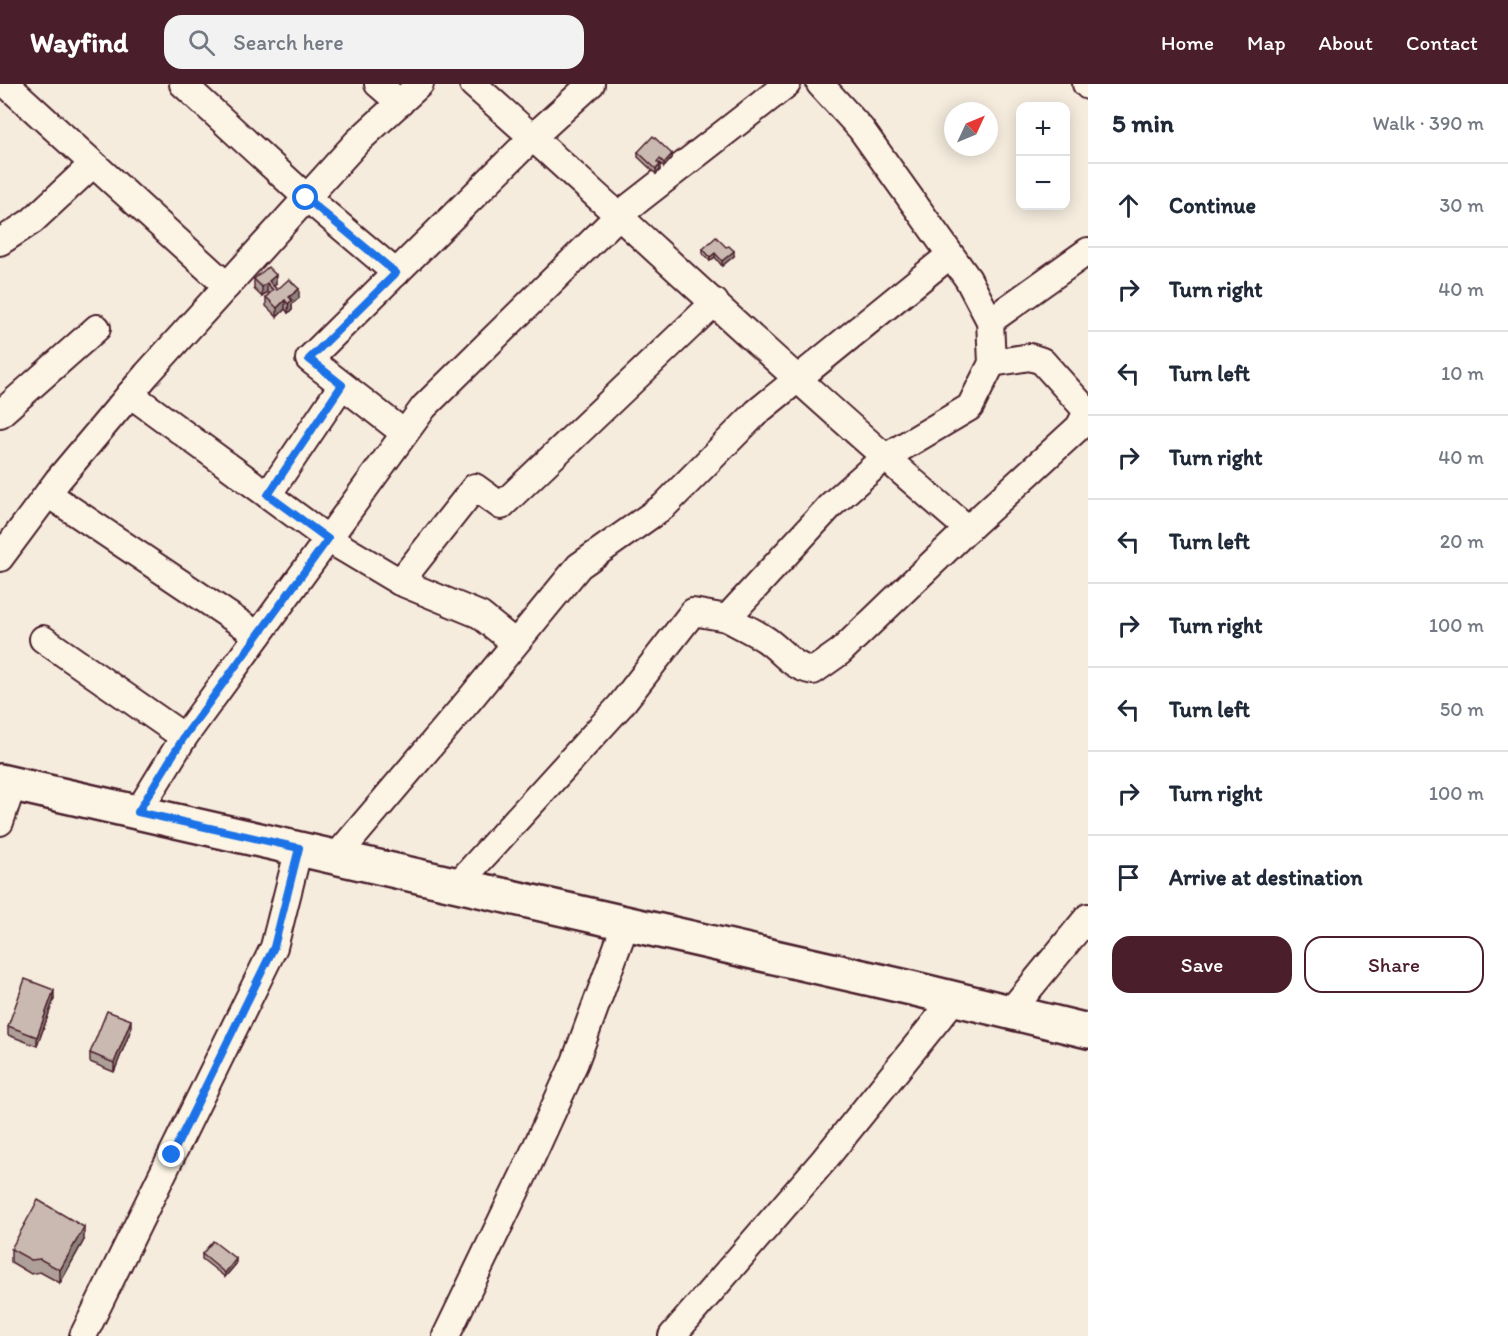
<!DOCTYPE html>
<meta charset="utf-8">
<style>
body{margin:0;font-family:Itim,sans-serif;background:#f2f2f3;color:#1f2937}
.controls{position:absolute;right:18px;top:18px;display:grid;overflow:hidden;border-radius:12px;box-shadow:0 3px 15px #0003}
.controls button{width:54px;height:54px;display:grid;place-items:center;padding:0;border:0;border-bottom:2px solid #e0e1e3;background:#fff;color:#1f2937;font:30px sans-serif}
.compass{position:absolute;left:944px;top:18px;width:54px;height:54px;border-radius:50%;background:#fff;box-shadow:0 3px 15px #0003;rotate:46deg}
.stop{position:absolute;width:18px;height:18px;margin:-14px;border:4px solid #1a73e8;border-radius:50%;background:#fff}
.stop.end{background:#1a73e8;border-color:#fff;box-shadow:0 2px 6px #0008}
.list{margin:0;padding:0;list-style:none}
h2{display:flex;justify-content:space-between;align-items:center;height:78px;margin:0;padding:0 24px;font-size:26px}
h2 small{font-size:20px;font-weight:400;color:#747a83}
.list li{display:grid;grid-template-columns:39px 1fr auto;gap:18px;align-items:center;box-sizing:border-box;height:84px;padding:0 24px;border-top:2px solid #e0e1e3}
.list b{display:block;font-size:22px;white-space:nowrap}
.list em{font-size:20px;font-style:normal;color:#747a83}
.actions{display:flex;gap:12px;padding:18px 24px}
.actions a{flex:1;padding:14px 0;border:2px solid #4a1f2b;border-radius:18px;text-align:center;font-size:21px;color:#4a1f2b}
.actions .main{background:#4a1f2b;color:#fff}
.icon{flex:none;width:33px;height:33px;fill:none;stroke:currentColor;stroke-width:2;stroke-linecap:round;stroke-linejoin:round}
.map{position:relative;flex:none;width:1088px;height:1252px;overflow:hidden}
header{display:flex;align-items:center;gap:36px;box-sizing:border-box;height:84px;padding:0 30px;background:#4a1f2b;color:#fff}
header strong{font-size:28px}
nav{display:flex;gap:33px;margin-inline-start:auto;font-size:21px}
.search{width:420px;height:54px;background:#f2f2f3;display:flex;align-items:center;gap:15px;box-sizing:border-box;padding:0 21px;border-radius:18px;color:#747a83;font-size:22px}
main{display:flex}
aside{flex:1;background:#fff}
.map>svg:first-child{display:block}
</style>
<header>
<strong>Wayfind</strong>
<div class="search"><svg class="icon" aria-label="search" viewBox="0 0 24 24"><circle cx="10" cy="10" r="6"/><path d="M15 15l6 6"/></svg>Search here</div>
<nav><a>Home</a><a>Map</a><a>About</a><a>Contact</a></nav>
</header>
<main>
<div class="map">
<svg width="1088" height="1252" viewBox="0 0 1088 1252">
<rect width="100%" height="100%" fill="#f5ecde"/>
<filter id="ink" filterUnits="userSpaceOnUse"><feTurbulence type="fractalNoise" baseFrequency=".0167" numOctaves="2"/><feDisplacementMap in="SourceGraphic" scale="12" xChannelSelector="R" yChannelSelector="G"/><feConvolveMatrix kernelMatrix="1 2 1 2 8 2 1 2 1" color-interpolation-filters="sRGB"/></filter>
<g filter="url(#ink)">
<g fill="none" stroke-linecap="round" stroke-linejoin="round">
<g stroke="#4a1f2b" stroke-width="30">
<g id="minor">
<polyline points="6,0 227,202"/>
<polyline points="183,0 306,113 396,189"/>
<polyline points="378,0 400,19"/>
<path d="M 473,0 C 639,148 799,301 968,445"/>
<polyline points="1086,0 1088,2"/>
<polyline points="0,158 32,137 93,80"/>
<polyline points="990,237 1088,167"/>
<polyline points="992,279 1030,273 1042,277 1087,327"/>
<polyline points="130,310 328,455 400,498 475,403 501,422 715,218"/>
<polyline points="0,330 97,244"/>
<polyline points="404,349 309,275 533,53 591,0"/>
<polyline points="48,410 258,551"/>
<polyline points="268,411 342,301"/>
<polyline points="0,474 58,396 147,290 357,58 420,0"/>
<polyline points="400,498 480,531 515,559"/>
<path d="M 727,534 C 739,541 753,547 765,555 C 782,566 791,583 813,587 L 840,568 L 968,445 L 1079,343 L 1088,326"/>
<polyline points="43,555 184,653"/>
<polyline points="138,728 184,653 424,323 619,131 787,0"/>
<polyline points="0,738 13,700"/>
<polyline points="336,773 470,615 579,482 664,422 757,328 950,171"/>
<polyline points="457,801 620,622 693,528 727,534 831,421 884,374 970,323 992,279 990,237 968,195 861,45 820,0"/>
<polyline points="1010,928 1088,833"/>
<polyline points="83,1252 274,863 299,764"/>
<polyline points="446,1252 523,1092 575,978 626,839"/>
<polyline points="672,1252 824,1076 955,914"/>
</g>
</g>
<g stroke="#4a1f2b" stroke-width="38">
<polyline id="major" points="0,697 911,904 1088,947"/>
</g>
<use href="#minor" stroke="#fcf5e5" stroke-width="26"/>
<use href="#major" stroke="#fcf5e5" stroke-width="33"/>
</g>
<g fill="#ae9f98" stroke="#4a1f2b" stroke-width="1.5">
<polygon points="638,68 672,74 664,83 660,79 659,80 660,86 656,90 638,73"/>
<polygon points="703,165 734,172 722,182 715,173 710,177 703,170"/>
<polygon points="254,195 276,200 274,202 277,206 299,214 292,220 292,226 288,229 285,225 277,233 266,222 266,213 269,210 267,208 262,213 254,205"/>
<polygon points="54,915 37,962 8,951 8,942"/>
<polygon points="131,945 114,988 90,978 90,969"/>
<polygon points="84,1156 60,1199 40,1188 31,1190 11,1178 11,1165"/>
<polygon points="202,1170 236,1180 225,1193 202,1175"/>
</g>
<g fill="#8d827c" stroke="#4a1f2b" stroke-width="1.5">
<polygon points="672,70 672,74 664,83 664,79"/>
<polygon points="660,81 660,86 656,90 656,85"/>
<polygon points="734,167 734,172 722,182 722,177"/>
<polygon points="715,169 715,173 710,177 710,173"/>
<polygon points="276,191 276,200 271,204 269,197"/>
<polygon points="267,199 267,208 262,213 262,203"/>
<polygon points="299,205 299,214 292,220 292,226 288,229 289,213"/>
<polygon points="285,216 285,225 277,233 277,224"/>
<polygon points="54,906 54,915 37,962 37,953"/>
<polygon points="131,936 131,945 114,988 114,979"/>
<polygon points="84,1143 84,1156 60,1199 60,1186"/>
<polygon points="236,1175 236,1180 225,1193 225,1189"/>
</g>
<g fill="#cab9b1" stroke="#4a1f2b" stroke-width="1.5">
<polygon points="653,52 672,70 664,79 660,75 657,78 660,81 656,85 638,68"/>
<polygon points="716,153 726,163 729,162 734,167 722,177 715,169 710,173 703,165"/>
<polygon points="268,183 276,191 269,197 277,206 289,195 299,205 289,213 292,216 288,220 285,216 277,224 266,213 273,206 267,199 262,203 254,195"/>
<polygon points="25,895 54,906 37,953 8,942"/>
<polygon points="107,927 131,936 114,979 90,969"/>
<polygon points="38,1116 84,1143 60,1186 40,1175 31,1176 11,1165"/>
<polygon points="213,1157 236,1175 225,1189 202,1170"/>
</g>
</g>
<g fill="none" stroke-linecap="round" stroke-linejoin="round" filter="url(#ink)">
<polyline stroke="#1a73e8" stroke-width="8" points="172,1071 274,863 299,764 138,728 184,653 328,455 268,411 342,301 309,275 396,189 306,114"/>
</g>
</svg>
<div class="controls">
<button>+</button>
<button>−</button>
</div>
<svg class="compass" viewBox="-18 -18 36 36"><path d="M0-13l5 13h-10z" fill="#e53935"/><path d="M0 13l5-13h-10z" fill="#747a83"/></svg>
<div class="stop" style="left:306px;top:114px"></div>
<div class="stop end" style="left:172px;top:1071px"></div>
</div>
<aside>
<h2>5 min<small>Walk · 390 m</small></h2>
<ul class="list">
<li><svg class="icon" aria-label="ahead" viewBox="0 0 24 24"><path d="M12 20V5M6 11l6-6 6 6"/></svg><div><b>Continue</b></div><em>30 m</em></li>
<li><svg class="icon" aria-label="right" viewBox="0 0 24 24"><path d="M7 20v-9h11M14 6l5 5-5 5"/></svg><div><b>Turn right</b></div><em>40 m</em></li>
<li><svg class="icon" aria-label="left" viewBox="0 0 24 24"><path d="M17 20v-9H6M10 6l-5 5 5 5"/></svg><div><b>Turn left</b></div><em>10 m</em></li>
<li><svg class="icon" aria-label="right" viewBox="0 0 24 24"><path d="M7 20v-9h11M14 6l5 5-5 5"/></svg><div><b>Turn right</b></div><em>40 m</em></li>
<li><svg class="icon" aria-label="left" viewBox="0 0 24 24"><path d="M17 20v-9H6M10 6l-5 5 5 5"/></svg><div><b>Turn left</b></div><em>20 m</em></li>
<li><svg class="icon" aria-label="right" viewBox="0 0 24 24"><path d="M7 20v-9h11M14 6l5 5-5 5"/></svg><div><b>Turn right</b></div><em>100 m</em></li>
<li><svg class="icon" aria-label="left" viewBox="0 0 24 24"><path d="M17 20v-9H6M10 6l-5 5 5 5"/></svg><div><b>Turn left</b></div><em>50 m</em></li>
<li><svg class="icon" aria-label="right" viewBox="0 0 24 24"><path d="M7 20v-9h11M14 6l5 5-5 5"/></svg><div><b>Turn right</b></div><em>100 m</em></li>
<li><svg class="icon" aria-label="arrive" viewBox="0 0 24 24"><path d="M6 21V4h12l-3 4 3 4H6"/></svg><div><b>Arrive at destination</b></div></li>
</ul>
<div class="actions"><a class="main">Save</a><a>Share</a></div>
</aside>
</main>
